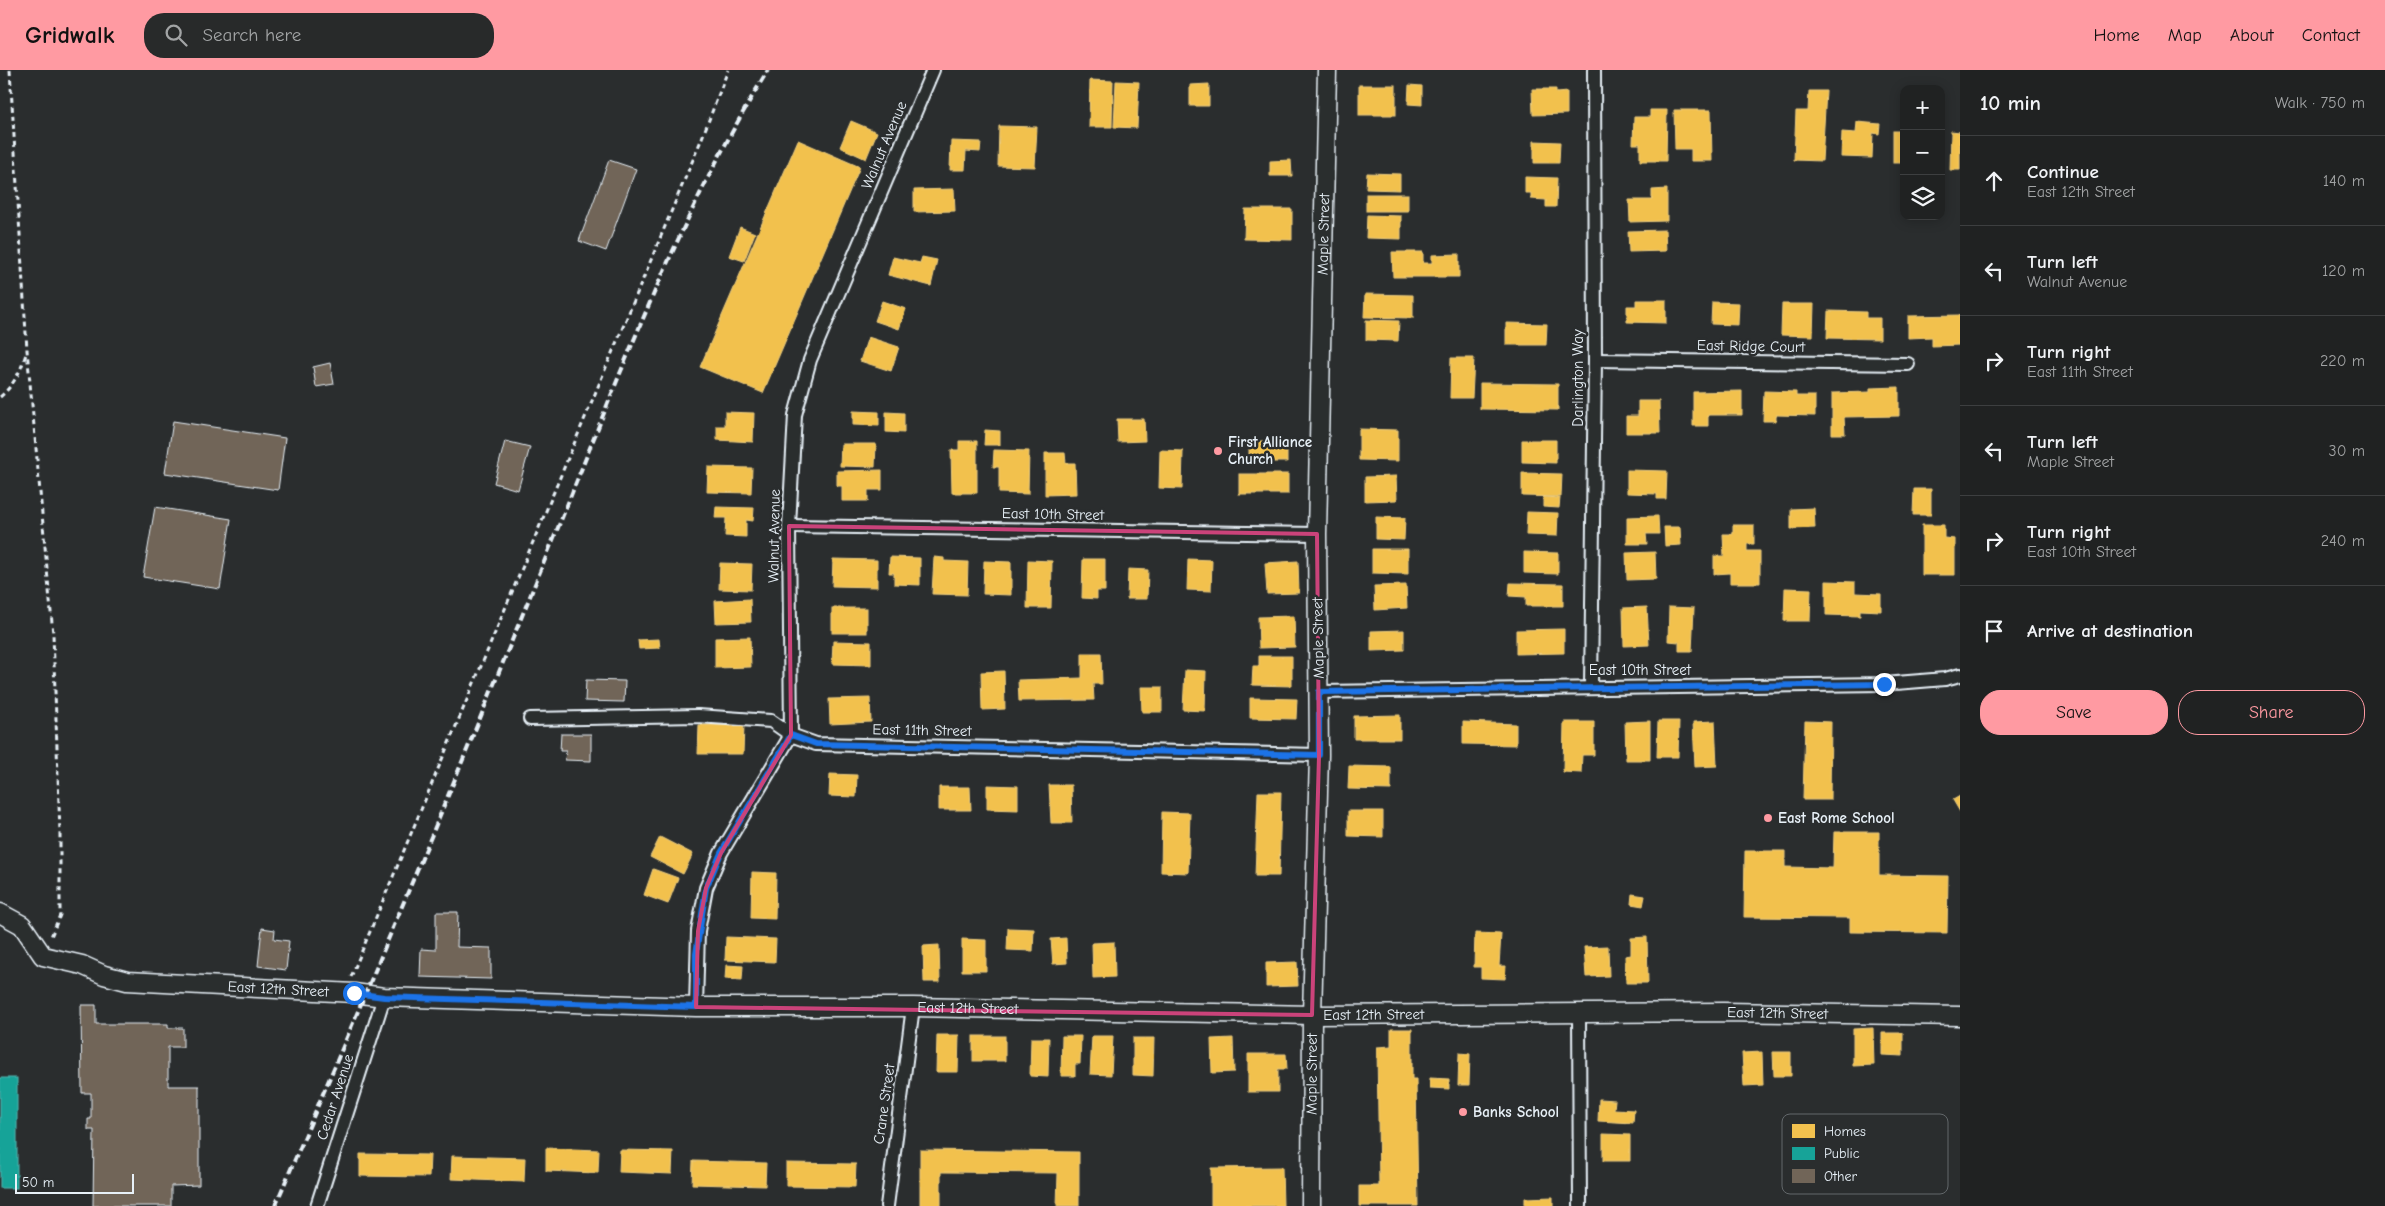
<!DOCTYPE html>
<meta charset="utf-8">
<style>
body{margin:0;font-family:"Comic Neue",sans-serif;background:#282a2a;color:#f1f3f6}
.controls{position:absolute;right:15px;top:15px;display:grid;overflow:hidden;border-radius:10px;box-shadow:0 2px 12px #0003}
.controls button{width:45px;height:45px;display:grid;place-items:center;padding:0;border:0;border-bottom:1px solid #3d3f40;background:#202222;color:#f1f3f6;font:25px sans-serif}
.scale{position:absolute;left:15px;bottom:12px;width:119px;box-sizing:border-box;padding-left:5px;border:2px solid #e8f1f8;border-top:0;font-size:14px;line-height:18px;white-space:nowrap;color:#e8f1f8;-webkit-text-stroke:4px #2a2d2e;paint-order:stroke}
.stop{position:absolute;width:15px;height:15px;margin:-11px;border:4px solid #1a73e8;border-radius:50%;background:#fff}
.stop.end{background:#1a73e8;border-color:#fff;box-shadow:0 1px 5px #0008}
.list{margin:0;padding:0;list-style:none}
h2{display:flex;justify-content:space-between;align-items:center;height:65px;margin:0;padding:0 20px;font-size:21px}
h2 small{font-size:16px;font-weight:400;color:#a2a4a5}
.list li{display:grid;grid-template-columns:32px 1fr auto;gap:15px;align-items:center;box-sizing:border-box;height:90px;padding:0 20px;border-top:1px solid #3d3f40}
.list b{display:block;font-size:19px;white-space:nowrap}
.list p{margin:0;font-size:16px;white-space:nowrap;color:#a2a4a5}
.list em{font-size:16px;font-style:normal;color:#a2a4a5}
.actions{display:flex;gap:10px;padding:15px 20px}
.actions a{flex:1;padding:11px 0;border:1px solid #ff9aa2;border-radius:20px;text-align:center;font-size:18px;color:#ff9aa2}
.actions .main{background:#ff9aa2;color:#111}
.icon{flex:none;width:28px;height:28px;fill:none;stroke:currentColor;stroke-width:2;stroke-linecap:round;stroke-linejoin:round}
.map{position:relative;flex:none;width:1960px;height:1136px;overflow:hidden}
header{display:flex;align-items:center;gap:30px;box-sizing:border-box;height:70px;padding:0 25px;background:#ff9aa2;color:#111}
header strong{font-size:24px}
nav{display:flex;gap:28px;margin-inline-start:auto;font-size:18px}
.search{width:350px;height:45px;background:#282a2a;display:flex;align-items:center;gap:12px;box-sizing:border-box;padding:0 18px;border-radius:20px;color:#a2a4a5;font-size:19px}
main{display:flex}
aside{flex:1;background:#202222}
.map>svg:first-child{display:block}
</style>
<header>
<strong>Gridwalk</strong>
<div class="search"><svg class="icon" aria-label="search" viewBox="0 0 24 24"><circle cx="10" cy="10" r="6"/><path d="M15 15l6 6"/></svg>Search here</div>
<nav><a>Home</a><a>Map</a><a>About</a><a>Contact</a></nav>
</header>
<main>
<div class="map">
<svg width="1960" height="1136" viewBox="0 0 1960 1136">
<rect width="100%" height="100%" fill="#2a2d2e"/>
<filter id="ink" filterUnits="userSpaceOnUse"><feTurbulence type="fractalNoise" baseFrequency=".02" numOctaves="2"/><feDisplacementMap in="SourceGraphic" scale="10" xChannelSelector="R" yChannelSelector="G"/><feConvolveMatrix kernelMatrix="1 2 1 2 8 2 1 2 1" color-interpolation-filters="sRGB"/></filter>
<g filter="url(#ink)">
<g fill="#f2c14e" stroke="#efcf81">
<polygon points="1090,10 1113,11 1112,57 1089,57"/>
<polygon points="1116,11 1139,12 1137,58 1114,57"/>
<polygon points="1209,14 1209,36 1190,36 1190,15"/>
<rect x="1359" y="15" width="37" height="30"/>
<polygon points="1409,15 1422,16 1422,35 1408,34"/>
<polygon points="1532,19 1556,19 1556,23 1567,22 1567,44 1533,45"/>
<polygon points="1809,21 1826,21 1822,91 1794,90 1796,41 1808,41"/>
<polygon points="1650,40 1667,40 1666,91 1640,91 1640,74 1633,74 1634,47 1650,47"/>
<polygon points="1674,40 1711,40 1712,91 1691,91 1691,79 1675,79"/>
<polygon points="851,51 877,62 866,89 840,77"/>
<polygon points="1857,52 1880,54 1879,64 1873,63 1872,88 1841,87 1842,62 1856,63"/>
<polygon points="999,56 1037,57 1035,97 998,96"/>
<rect x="1893" y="61" width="11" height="32"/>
<polygon points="1951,61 1960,62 1960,100 1950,100"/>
<polygon points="798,70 860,97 763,323 700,297"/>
<polygon points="951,71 981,72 980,82 966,81 965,100 950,100"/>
<polygon points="1534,71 1560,72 1559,93 1534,93"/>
<polygon points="1291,90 1292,106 1270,106 1270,91"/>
<polygon points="1367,103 1400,104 1400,120 1366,119"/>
<polygon points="1525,107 1557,108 1556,137 1546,137 1546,130 1531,129 1531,123 1525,123"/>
<polygon points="954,119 955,141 914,142 914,120"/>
<polygon points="1667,119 1667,151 1630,152 1629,130 1652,130 1652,120"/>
<rect x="1366" y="124" width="42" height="17"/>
<polygon points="1245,139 1292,139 1292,170 1244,169"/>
<polygon points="1367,145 1401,146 1401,169 1366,168"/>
<polygon points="740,157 755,163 744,191 729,186"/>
<polygon points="1665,160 1666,181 1629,182 1628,161"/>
<polygon points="1392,182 1423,182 1423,193 1432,193 1432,185 1459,184 1459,207 1393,207"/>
<polygon points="893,187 920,193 922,187 937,190 931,216 888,205"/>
<polygon points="1365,224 1413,225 1413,248 1364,247"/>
<polygon points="1636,230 1666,230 1666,253 1627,252 1627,236 1636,236"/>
<polygon points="882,231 906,239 899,259 875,251"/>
<polygon points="1712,232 1739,233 1738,255 1711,254"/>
<polygon points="1782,234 1814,234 1813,266 1781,265"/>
<polygon points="1828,241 1866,242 1866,248 1880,248 1880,269 1827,268"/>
<polygon points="1960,245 1960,275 1932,276 1932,267 1908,268 1908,246"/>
<polygon points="1366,250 1399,251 1398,271 1366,270"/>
<polygon points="1506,253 1547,254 1546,275 1506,275"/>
<polygon points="868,267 899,277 891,301 860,291"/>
<polygon points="1451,288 1474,288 1472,328 1450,328"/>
<polygon points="1480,313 1558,314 1558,340 1480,339"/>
<polygon points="1899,317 1899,346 1844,347 1845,364 1832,364 1832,323 1870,322 1870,318"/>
<polygon points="1742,321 1742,345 1708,345 1708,356 1693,356 1693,322"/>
<polygon points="1764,321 1796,322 1796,326 1815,326 1815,346 1776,345 1776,351 1763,351"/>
<polygon points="1638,331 1659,331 1660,363 1626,363 1626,346 1638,346"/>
<polygon points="853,341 879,342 879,356 853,355"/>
<polygon points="725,342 754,343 753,372 717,370 717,356 725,356"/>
<polygon points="886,342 904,343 904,363 886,362"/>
<polygon points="1117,349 1144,349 1145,371 1118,372"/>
<polygon points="1359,359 1398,360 1398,391 1359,390"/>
<polygon points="985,360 1000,361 1000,375 984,375"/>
<polygon points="1522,370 1556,370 1556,393 1522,392"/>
<polygon points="959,371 977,371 977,423 952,423 951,380 959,380"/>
<rect x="1249" y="371" width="38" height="21"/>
<polygon points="841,374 876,374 875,397 840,396"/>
<polygon points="994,380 1029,381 1028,424 999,423 999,397 993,397"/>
<polygon points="1160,380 1183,381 1182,419 1159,418"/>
<polygon points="1045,383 1065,383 1066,393 1075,393 1076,424 1045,425"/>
<polygon points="708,397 752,398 751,423 707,422"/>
<polygon points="882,400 882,420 868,420 868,431 842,431 842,416 837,416 837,401"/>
<polygon points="1627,400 1667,401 1666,429 1657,429 1657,424 1627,423"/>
<polygon points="1522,403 1562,404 1561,427 1522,426"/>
<rect x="1239" y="404" width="49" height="20"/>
<polygon points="1396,406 1397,430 1365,431 1365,407"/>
<polygon points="1914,419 1931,419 1931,445 1913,445"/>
<polygon points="1543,427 1560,428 1559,438 1543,437"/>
<polygon points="716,437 754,438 753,451 746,450 746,467 725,466 726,448 715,448"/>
<polygon points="1814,438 1815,458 1791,459 1791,439"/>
<polygon points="1527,442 1558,443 1557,466 1526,465"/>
<polygon points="1658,446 1659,464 1646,464 1647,474 1627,474 1627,447"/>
<polygon points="1376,447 1405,448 1404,470 1376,469"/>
<polygon points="1733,455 1754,455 1754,474 1747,474 1747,481 1760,481 1760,513 1730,513 1730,503 1714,504 1714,486 1724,486 1723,464 1733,464"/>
<polygon points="1922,455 1944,455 1944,468 1955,469 1955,505 1922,505"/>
<polygon points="1664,457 1680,457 1681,475 1665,476"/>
<polygon points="1372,479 1408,479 1408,504 1372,503"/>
<polygon points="1524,482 1558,483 1558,504 1524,503"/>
<polygon points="1655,482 1656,509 1627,510 1626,483"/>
<polygon points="890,487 920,488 920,515 894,514 894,503 889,503"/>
<polygon points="934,487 944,488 944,491 968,492 967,525 932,524"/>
<polygon points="833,489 877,490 877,517 832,516"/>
<polygon points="1083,489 1105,489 1105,521 1097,521 1097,529 1082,528"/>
<polygon points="1188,489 1212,490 1211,521 1187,520"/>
<polygon points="1028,490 1052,491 1051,538 1027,538"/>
<polygon points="984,491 1011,492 1011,525 983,524"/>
<polygon points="1298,491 1299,523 1267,524 1265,493"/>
<polygon points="720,493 752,494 751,520 719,519"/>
<polygon points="1128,499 1148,500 1147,529 1127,529"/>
<polygon points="1826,511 1855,512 1855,523 1881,524 1881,541 1860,540 1860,546 1826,545"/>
<polygon points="1510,513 1563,514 1563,536 1526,536 1526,527 1509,526"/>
<polygon points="1406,515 1407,538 1375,540 1374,516"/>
<polygon points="1785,518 1811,519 1810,551 1784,551"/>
<polygon points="750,529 751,552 716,553 715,531"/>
<polygon points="1647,537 1649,575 1624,576 1623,538"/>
<polygon points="1669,537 1694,538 1692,581 1679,581 1679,572 1668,571"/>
<rect x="832" y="538" width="35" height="25"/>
<polygon points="1294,546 1295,577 1259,578 1258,547"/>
<polygon points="1564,559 1564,583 1516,584 1516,560"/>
<polygon points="1404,560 1404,580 1371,581 1371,561"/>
<polygon points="750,567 751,597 715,598 715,568"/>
<polygon points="659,569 660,578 639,579 638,570"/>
<polygon points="833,571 871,572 871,595 832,594"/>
<polygon points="1082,583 1101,583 1102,614 1093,614 1094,630 1019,631 1018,610 1082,608"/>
<polygon points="1259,586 1292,586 1292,616 1252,615 1253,596 1259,596"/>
<polygon points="1185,600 1206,601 1205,641 1183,640"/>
<polygon points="1004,601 1005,639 982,640 981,602"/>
<polygon points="1141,617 1162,617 1162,642 1142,642"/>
<polygon points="870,628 871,652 830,654 829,629"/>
<polygon points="1250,628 1297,629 1296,649 1250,648"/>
<polygon points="1400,645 1400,669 1354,669 1354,646"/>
<polygon points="1650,651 1650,690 1626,690 1625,652"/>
<polygon points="1658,651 1679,651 1678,687 1657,687"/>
<polygon points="1715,651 1717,696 1695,697 1693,652"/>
<polygon points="1805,651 1831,652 1830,730 1803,730"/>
<polygon points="1463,652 1516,654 1516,675 1463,674"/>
<polygon points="1564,652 1594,652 1594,685 1582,685 1581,703 1563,702"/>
<polygon points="699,655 744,655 743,684 698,684"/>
<polygon points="1349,696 1391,697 1391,720 1348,719"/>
<polygon points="830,704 857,705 856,727 829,726"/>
<polygon points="987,715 1018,716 1018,740 987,739"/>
<polygon points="1049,715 1071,715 1072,753 1051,753"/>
<polygon points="939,717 970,717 971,740 939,740"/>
<polygon points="1258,722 1281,722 1279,806 1255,806"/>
<polygon points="1960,726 1960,742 1953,730"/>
<polygon points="1348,741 1383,741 1383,767 1348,766"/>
<polygon points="1162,742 1190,743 1188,803 1161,802"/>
<polygon points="1834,762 1879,762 1879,805 1948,806 1947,863 1850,862 1850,848 1744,847 1745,781 1785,781 1785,797 1833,798"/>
<polygon points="660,767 693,784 683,804 650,787"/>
<polygon points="653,799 678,808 668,834 644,825"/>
<polygon points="752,802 776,803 775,849 751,848"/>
<polygon points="1632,824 1645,826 1643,836 1631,834"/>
<polygon points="1008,858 1034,859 1033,881 1007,880"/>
<polygon points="1475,863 1501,864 1499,896 1506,896 1505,909 1481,908 1481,897 1474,897"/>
<polygon points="726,867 776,869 775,892 725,890"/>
<polygon points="1647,867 1648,913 1626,913 1625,886 1631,885 1631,868"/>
<polygon points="1066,868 1067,893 1053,894 1051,869"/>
<polygon points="962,869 986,870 986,901 962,901"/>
<polygon points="1114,872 1115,907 1093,908 1092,873"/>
<polygon points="939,875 940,912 924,912 923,876"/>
<polygon points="1608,876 1609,906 1586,907 1584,877"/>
<polygon points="1297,892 1298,916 1266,917 1266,893"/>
<polygon points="726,895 743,896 742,910 725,909"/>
<polygon points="1873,958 1874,995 1853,996 1853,959"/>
<polygon points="1391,959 1412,959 1412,1009 1416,1009 1418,1136 1359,1136 1359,1116 1379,1116 1377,977 1391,976"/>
<polygon points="1882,963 1903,963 1903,986 1882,985"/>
<polygon points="937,965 959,965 958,1002 936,1002"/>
<rect x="973" y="966" width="32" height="25"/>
<polygon points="1062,966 1081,966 1080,994 1075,994 1075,1006 1061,1006"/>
<polygon points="1092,966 1113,966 1111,1005 1090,1004"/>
<polygon points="1031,968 1049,968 1048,1007 1030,1006"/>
<polygon points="1133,968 1154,968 1153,1006 1133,1005"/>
<polygon points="1233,968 1234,1002 1212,1003 1211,969"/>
<polygon points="1762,982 1763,1015 1744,1016 1742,983"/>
<polygon points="1773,982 1791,982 1791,1006 1774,1006"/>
<polygon points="1459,983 1470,984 1469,1015 1458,1015"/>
<polygon points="1248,984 1286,984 1287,999 1278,999 1278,1022 1248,1022"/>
<polygon points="1430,1008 1449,1009 1449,1019 1430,1018"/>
<polygon points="1599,1029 1615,1030 1614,1039 1634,1040 1633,1053 1598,1051"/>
<polygon points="1603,1064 1630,1065 1630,1091 1603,1091"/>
<polygon points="546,1078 599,1080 598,1103 546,1101"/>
<polygon points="620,1080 673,1081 672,1104 619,1102"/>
<polygon points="920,1080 1079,1082 1079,1136 1057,1136 1058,1103 941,1102 941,1136 920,1136"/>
<polygon points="360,1084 430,1085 429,1107 360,1106"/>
<polygon points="452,1086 525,1088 524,1112 451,1109"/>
<polygon points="693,1091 766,1093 765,1116 692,1114"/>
<polygon points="786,1093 856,1094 855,1117 786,1116"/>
<polygon points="1282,1097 1283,1136 1211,1136 1211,1098"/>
<polygon points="1553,1127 1553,1136 1525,1136 1525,1128"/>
</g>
<rect fill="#17a398" stroke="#56bab5" x="0" y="1008" width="17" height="110"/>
<g fill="#716558" stroke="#e8f1f8">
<polygon points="609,90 636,99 606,181 579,171"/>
<polygon points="330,293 334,314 316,317 313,297"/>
<polygon points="173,351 285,368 278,420 165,403"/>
<polygon points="505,371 530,377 518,420 494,413"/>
<polygon points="155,437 231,449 220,519 143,507"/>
<polygon points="586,610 625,611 624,632 585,631"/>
<polygon points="561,664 591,664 591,691 565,690 566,681 560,681"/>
<polygon points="436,842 458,842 457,877 491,878 491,909 420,907 421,879 436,880"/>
<polygon points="262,858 275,860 274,869 289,871 286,900 258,896"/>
<polygon points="81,935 96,935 96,954 168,954 168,958 183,958 183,977 168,977 168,1016 199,1016 199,1115 171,1116 171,1136 93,1136 94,1060 88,1060 88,1049 91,1049 91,1023 82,1023"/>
</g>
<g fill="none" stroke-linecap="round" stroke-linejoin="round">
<g stroke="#e8f1f8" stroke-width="16">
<g id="minor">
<polyline points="1595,290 1908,294"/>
<polyline points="789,456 1317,464"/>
<polyline points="1591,617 1595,290 1594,0"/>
<polyline points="1319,622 1884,614 1945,609 1960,605"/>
<polyline points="530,649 698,646 771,651 791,665 816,674 1319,685"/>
<polyline points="696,937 698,861 706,818 721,783 791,665 789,456 795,345 810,290 933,0"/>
<polyline points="1579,942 1580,1136"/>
<polyline points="317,1136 384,927"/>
<polyline points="887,1136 913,937"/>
</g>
</g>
<g stroke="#e8f1f8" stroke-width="21">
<g id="secondary">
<path id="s1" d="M 0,843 L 22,855 L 43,886 L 82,895 L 104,905 L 127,911 L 354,923 L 384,927 L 696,937 L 913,937 L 1312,945 L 1723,942 L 1960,946"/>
<path id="s2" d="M 1311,1136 L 1312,945 L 1319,685 L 1317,464 L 1327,0"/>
</g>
</g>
<g stroke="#e8f1f8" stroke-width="3" stroke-dasharray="5 4" stroke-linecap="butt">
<polyline points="10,0 27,280 53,564 60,763 60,845 50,869"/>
<path d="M 0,327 C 15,314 21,300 27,281"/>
<polyline points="351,907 702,68 728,0"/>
</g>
<use href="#minor" stroke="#2a2d2e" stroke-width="12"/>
<use href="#secondary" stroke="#2a2d2e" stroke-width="18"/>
<path stroke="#e8f1f8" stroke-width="4" stroke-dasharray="8 4" stroke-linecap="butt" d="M 275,1136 C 367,922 456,708 544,492 C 612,326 674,153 768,0"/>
</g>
</g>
<g fill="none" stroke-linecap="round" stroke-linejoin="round" filter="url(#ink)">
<polyline stroke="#1a73e8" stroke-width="6" points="354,923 384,927 696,937 696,884 706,818 721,783 791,665 816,674 1319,685 1319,622 1884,614"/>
</g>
<path fill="none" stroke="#ca437a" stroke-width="4" stroke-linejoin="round" d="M 789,456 L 1317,464 L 1319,685 L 1312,945 L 696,937 L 698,861 L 706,818 L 721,783 L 791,665 Z"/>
<g fill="#ff9aa2" stroke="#2a2d2e" stroke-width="2">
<circle cx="1218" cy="381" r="5"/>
<circle cx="1768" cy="748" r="5"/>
<circle cx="1463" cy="1042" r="5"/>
</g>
<g text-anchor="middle" stroke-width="5" stroke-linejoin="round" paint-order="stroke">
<g font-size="15" fill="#e8f1f8" stroke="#2a2d2e">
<text transform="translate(884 75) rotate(-67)" y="5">Walnut Avenue</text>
<text dy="5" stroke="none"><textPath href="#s2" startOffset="972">Maple Street</textPath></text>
<text transform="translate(1751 276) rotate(1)" y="5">East Ridge Court</text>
<text transform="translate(1578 308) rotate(-90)" y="5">Darlington Way</text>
<text transform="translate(1053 444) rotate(1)" y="5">East 10th Street</text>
<text transform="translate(774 466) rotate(-89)" y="5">Walnut Avenue</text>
<text transform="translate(1318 568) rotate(-91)" y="5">Maple Street</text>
<text x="1640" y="605">East 10th Street</text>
<text transform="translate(922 660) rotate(1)" y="5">East 11th Street</text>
<text dy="5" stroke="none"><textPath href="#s1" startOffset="302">East 12th Street</textPath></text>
<text dy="5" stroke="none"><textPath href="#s1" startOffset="992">East 12th Street</textPath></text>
<text dy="5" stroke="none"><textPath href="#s1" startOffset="1802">East 12th Street</textPath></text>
<text dy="5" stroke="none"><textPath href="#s1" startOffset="1398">East 12th Street</textPath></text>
<text dy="5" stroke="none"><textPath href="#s2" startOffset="132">Maple Street</textPath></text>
<text transform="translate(335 1027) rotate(-72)" y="5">Cedar Avenue</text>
<text transform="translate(884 1034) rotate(-82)" y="5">Crane Street</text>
</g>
<g font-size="15" font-weight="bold" fill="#e8f1f8" stroke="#2a2d2e" text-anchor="start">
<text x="1228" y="377">First Alliance<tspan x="1228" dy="17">Church</tspan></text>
<text x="1778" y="753">East Rome School</text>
<text x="1473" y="1047">Banks School</text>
</g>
</g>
<rect x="1782" y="1044" width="166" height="80" rx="8" fill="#2a2d2e" stroke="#63686b" stroke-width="1"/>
<rect x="1792" y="1054" width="23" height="14" fill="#f2c14e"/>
<rect x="1792" y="1077" width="23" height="13" fill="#17a398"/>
<rect x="1792" y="1099" width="23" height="14" fill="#716558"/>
<g font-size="14" fill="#e8f1f8">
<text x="1824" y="1066">Homes</text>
<text x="1824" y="1088">Public</text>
<text x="1824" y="1111">Other</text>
</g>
</svg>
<div class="controls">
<button>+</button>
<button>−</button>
<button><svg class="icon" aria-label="layers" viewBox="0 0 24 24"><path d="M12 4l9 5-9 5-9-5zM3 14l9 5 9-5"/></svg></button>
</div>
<div class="scale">50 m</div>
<div class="stop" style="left:354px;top:923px"></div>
<div class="stop end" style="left:1884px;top:614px"></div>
</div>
<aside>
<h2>10 min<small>Walk · 750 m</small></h2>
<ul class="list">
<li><svg class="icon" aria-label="ahead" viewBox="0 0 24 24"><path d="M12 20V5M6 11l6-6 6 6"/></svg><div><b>Continue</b><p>East 12th Street</p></div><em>140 m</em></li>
<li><svg class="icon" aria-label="left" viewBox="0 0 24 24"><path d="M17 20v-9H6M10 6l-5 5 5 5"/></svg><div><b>Turn left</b><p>Walnut Avenue</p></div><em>120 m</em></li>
<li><svg class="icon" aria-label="right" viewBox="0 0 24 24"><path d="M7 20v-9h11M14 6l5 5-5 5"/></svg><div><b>Turn right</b><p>East 11th Street</p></div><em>220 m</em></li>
<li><svg class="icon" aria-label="left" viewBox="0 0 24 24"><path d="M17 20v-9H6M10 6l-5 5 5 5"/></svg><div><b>Turn left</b><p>Maple Street</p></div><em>30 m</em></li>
<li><svg class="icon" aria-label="right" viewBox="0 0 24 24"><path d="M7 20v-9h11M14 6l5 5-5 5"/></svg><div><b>Turn right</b><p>East 10th Street</p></div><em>240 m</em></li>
<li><svg class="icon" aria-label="arrive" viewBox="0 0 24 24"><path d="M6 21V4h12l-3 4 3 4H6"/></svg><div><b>Arrive at destination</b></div></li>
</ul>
<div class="actions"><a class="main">Save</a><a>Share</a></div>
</aside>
</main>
